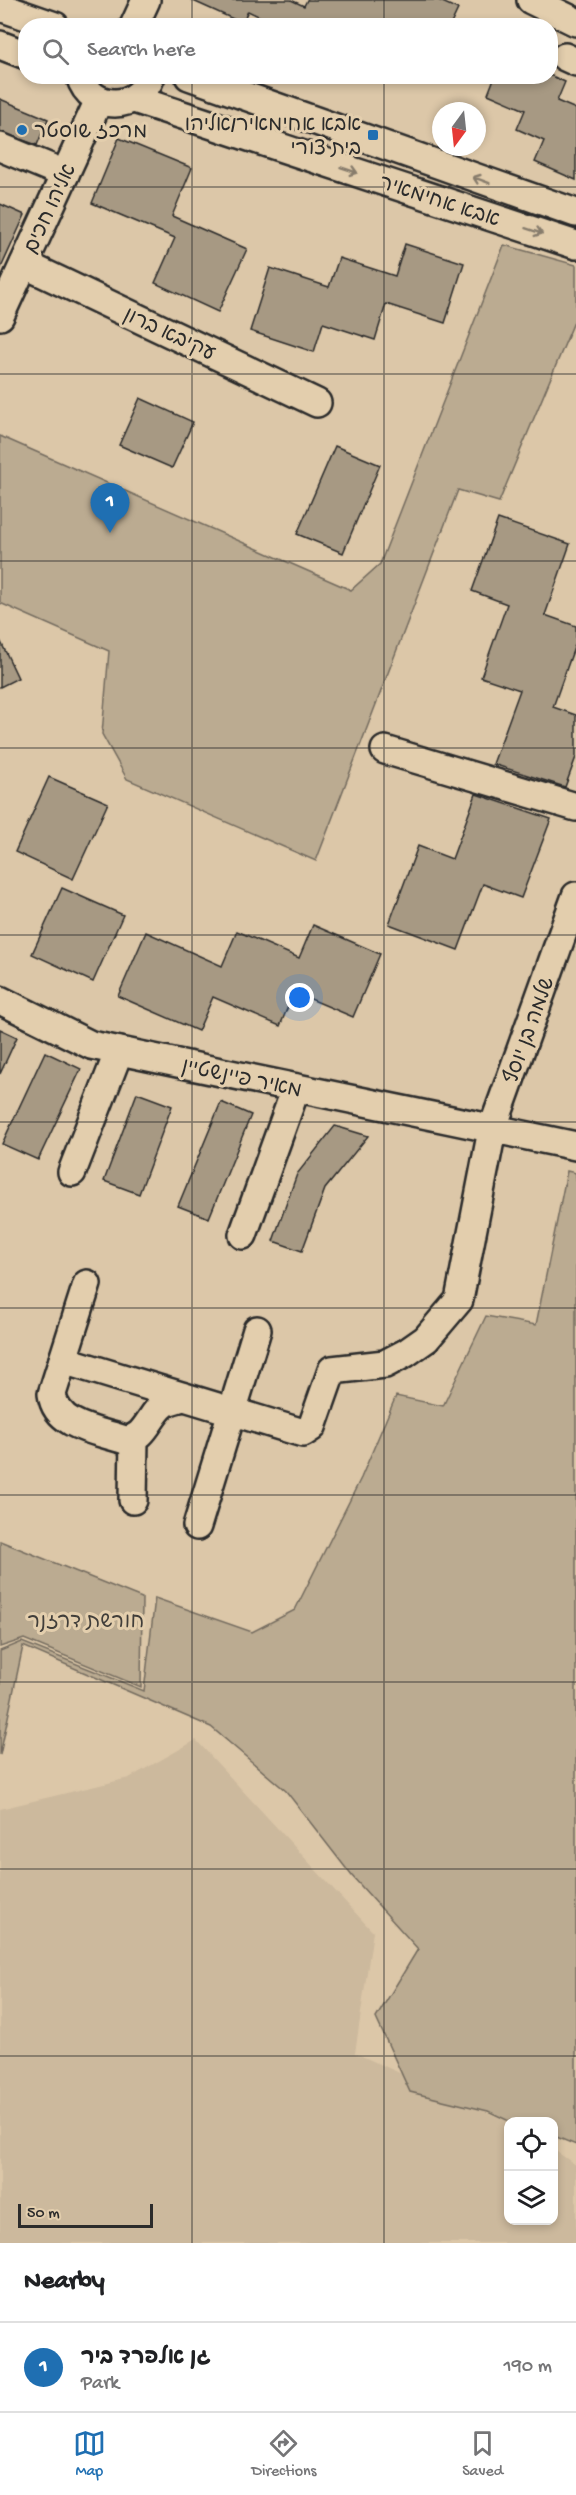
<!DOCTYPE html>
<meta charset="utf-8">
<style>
body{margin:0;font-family:"Gochi Hand","Playpen Sans Hebrew",sans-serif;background:#f2f2f2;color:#202124}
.controls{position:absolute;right:18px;bottom:18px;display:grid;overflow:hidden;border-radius:12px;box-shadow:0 3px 9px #0003}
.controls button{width:54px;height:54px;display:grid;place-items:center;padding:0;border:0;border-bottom:2px solid #e0e0e0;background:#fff;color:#202124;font:30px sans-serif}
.compass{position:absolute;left:432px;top:102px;width:54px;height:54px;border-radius:50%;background:#fff;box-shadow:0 3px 9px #0003;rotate:195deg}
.scale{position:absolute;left:18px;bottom:15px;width:135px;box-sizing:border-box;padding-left:6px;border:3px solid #2b2b2b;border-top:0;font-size:16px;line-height:21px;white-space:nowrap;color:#2b2b2b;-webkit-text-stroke:4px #e3cead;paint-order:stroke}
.you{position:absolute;left:300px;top:998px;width:21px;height:21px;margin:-15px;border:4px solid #fff;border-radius:50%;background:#1a73e8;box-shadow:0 0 0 9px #1a73e833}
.badge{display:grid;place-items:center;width:39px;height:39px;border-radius:50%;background:#1f6fb2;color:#fff;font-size:20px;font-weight:700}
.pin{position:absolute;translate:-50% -50px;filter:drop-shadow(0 2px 3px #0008)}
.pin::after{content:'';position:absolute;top:32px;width:21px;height:18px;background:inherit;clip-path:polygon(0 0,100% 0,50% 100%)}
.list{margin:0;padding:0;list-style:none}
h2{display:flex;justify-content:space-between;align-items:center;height:78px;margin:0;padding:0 24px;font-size:26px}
h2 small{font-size:20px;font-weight:400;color:#757577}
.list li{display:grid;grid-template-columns:39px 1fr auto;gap:18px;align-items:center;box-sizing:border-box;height:90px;padding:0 24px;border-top:2px solid #e0e0e0}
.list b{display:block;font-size:22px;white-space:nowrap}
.list p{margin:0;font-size:20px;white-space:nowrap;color:#757577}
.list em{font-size:20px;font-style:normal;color:#757577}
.icon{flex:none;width:33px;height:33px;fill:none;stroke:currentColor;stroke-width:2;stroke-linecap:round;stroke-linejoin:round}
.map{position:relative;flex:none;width:576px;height:2243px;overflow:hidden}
.search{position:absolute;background:#fff;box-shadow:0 3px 9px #0003;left:18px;right:18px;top:18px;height:66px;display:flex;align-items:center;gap:15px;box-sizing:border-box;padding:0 21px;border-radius:24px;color:#757577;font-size:22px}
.sheet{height:168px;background:#fff}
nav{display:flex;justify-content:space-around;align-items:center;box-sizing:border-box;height:84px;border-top:2px solid #e0e0e0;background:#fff;font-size:16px;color:#757577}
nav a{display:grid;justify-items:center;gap:3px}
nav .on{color:#1f6fb2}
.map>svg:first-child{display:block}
</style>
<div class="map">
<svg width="576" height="2243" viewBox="0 0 576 2243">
<rect width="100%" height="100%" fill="#dcc7a8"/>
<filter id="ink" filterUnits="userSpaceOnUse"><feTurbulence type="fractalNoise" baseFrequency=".0167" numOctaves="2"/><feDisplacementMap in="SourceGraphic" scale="12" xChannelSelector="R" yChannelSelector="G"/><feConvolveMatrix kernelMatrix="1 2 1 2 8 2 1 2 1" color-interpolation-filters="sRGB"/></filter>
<g filter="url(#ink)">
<polygon fill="#ccb99d" points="196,1740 373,1932 355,2053 509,2122 508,2220 554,2220 554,2150 576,2165 576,2243 0,2243 0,1809 129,1778"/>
<g fill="#bbab91" stroke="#736b5e" stroke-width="1.5">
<polygon points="504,245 576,265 576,317 499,502 458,490 316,861 127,779 102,734 109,651 0,603 0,436 351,590 380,564"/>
<polygon points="567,1171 576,1173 576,2145 554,2136 554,2122 509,2121 488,2111 410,2092 376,2018 418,1949 352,1876 286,1791 211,1727 23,1646 0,1755 0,1651 22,1642 144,1691 155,1598 252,1632 295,1610 361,1478 396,1396 443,1406 486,1316 536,1325"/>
<polygon points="0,1541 142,1598 141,1687 24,1639 0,1647"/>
</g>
<g fill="#a79983" stroke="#2b2b2b" stroke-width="1.5">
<polygon points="191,0 291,0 304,6 307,0 438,0 458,9 450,26 279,26 248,11 242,23"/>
<polygon points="495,76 552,76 565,82 557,101 576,109 576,180 535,162 544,141 517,129 525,110 488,94"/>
<polygon points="0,99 48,119 37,145 0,132"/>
<polygon points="119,138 192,168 172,216 247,249 218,312 155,283 175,238 92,203"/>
<polygon points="0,204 25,215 0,270"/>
<polygon points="405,244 464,263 445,323 386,304 375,340 323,323 314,352 250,331 270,268 329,287 339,258 395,276"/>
<polygon points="140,398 193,422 172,468 119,445"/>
<polygon points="335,446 380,465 343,553 297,534"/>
<polygon points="498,519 570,544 545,615 576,626 576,642 553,707 576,715 576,757 565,787 493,764 520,690 481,677 507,604 472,591"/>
<polygon points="0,640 18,678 0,687"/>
<polygon points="49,777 108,803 73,879 15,852"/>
<polygon points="476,794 551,819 521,898 483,884 458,950 389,924 418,846 452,859"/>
<polygon points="62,888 123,915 93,982 32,954"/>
<polygon points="313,925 380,954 353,1017 294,992 280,1026 213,997 198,1031 118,996 146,932 222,966 237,931 299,958"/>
<polygon points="0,1029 17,1037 0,1074"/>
<polygon points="45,1052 81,1069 38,1160 2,1144"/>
<polygon points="137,1093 172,1106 139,1194 104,1181"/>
<polygon points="221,1102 251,1115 209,1218 178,1206"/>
<polygon points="335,1126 368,1136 325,1189 302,1251 273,1241 297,1174"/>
</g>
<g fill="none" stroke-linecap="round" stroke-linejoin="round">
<g stroke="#2b2b2b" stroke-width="32">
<g id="minor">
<polyline points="531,0 576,22"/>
<polyline points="0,7 55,26"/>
<polyline points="134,26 146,0"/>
<polyline points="0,45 26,55"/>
<polyline points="565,57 576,62"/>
<path d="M 80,76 C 91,113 139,111 151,76"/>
<polyline points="189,76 576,213"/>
<polyline points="134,99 576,245"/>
<polyline points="0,147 65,174"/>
<polyline points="24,264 317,403"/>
<polyline points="0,316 99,100"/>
<polyline points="385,750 576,807"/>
<polyline points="0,1000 91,1045 576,1146"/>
<polyline points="72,1172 119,1051"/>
<polyline points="243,1235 296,1088"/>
<path d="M 87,1284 L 52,1394 C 56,1427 99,1431 125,1440 C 146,1439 149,1415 164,1404 C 169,1400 177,1399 183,1397"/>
<polyline points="63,1360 303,1433 312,1427 332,1370 385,1364 406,1353 426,1339 459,1300 492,1130 576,896"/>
<polyline points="133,1500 134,1438"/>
<polyline points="197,1526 257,1330"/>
</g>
</g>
<use href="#minor" stroke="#e3cead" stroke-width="27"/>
</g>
<defs><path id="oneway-shaft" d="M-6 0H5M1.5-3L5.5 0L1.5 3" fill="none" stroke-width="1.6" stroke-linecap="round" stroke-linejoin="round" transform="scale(1.5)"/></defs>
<g stroke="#877c6c">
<use href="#oneway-shaft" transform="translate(349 170) rotate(18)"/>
<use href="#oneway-shaft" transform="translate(481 180) rotate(-160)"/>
<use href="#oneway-shaft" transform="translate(534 231) rotate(18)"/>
</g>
</g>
<path fill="none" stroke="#2b2b2b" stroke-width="1.5" stroke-opacity="0.55" d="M 192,0 L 192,26M 384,0 L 384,26M 192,76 L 192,2243M 384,76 L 384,2243M 0,187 L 576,187M 0,374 L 576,374M 0,561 L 576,561M 0,748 L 576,748M 0,935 L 576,935M 0,1122 L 576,1122M 0,1308 L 576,1308M 0,1495 L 576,1495M 0,1682 L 576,1682M 0,1869 L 576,1869M 0,2056 L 576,2056"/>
<g fill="#1f6fb2" stroke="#e3cead" stroke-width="2">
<circle cx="22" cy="130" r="6"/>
<rect x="367" y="129" width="12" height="12" rx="3"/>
</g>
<g text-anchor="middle" stroke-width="6" stroke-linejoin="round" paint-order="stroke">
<g font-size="21" fill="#2b2b2b" stroke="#e3cead" text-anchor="end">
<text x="361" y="130">אבא אחימאיר/אליהו<tspan x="361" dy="24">בית צורי</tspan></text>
<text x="34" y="137" text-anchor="start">מרכז שוסטר</text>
</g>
<g font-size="21" fill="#2b2b2b" stroke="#e3cead">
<text transform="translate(440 200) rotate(18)" y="7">אבא אחימאיר</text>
<text transform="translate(49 208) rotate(-65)" y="7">אליהו חכים</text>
<text transform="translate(170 333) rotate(25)" y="7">עקיבא ברון</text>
<text transform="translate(528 1030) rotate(-70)" y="7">שלמה בן יוסף</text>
<text transform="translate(242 1077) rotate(12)" y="7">מאיר פיינשטיין</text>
</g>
<g font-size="21" fill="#413e3a" stroke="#e3cead">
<text x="86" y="1627">חורשת דרזנר</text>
</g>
</g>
</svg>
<div class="controls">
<button><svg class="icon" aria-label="locate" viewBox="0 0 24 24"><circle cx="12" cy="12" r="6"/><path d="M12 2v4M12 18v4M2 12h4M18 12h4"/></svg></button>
<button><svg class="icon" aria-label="layers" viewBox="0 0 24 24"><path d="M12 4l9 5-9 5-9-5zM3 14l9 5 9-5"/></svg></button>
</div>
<svg class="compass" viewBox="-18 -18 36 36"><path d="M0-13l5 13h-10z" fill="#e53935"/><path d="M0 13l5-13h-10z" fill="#757577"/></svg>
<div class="scale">50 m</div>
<div class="you"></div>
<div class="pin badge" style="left:110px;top:533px">1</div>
<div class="search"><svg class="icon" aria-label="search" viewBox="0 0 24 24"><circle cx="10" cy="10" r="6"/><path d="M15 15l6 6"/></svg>Search here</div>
</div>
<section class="sheet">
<h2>Nearby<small></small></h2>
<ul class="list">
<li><span class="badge">1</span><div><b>גן אלפרד ביר</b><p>Park</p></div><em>190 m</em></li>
</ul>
</section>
<nav>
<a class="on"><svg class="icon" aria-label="map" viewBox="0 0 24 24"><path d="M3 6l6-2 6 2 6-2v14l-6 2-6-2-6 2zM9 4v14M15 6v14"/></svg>Map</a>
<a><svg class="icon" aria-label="directions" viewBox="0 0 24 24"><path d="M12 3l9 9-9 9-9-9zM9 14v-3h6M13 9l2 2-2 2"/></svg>Directions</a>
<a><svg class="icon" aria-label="saved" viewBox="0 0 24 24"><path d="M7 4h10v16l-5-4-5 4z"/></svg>Saved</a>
</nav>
